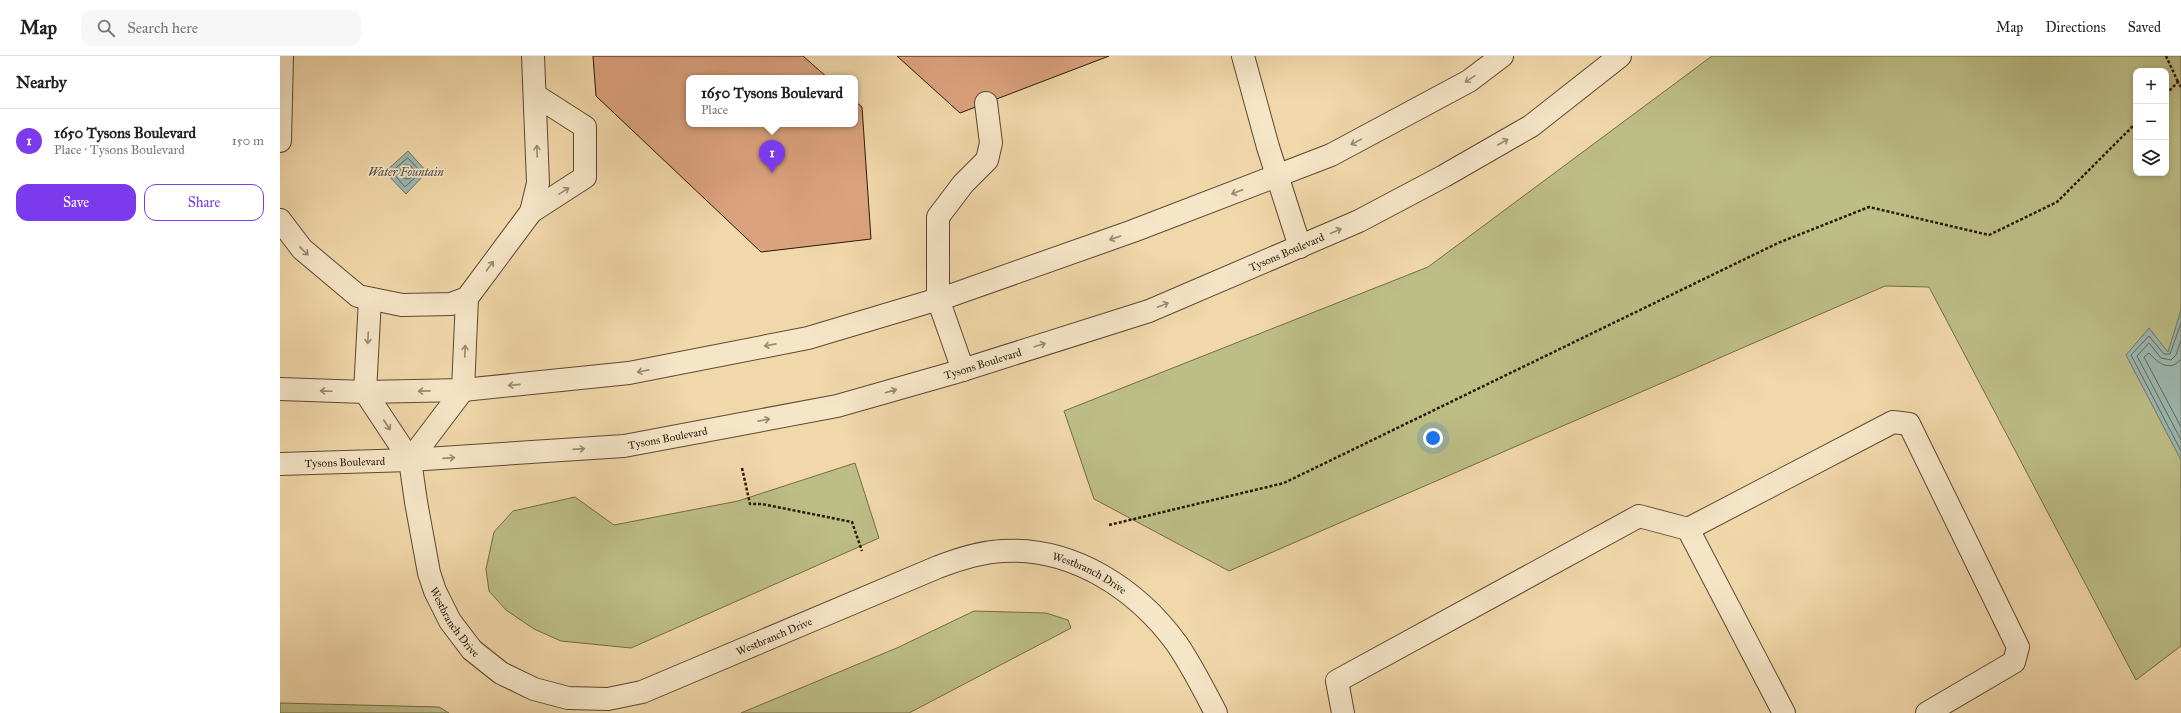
<!DOCTYPE html>
<meta charset="utf-8">
<style>
body{margin:0;font-family:"IM FELL Great Primer",serif;background:#f6f6f6;color:#222}
.controls{position:absolute;right:12px;top:12px;display:grid;overflow:hidden;border-radius:8px;box-shadow:0 2px 6px #0003}
.controls button{width:36px;height:36px;display:grid;place-items:center;padding:0;border:0;border-bottom:1px solid #e0e0e0;background:#fff;color:#222;font:20px sans-serif}
.you{position:absolute;left:1153px;top:382px;width:14px;height:14px;margin:-10px;border:3px solid #fff;border-radius:50%;background:#1a73e8;box-shadow:0 0 0 6px #1a73e833}
.badge{display:grid;place-items:center;width:26px;height:26px;border-radius:50%;background:#7c3aed;color:#fff;font-size:13px;font-weight:700}
.pin{position:absolute;translate:-50% -33px;filter:drop-shadow(0 1px 2px #0008)}
.pin::after{content:'';position:absolute;top:21px;width:14px;height:12px;background:inherit;clip-path:polygon(0 0,100% 0,50% 100%)}
.popup{position:absolute;left:406px;top:19px;width:172px;height:52px;box-sizing:border-box;display:grid;place-content:center;border-radius:8px;background:#fff;filter:drop-shadow(0 1px 3px #0005);font-size:13px;white-space:nowrap;color:#767676}
.popup b{font-size:15px;color:#222}
.popup::after{content:'';position:absolute;left:50%;top:100%;margin-left:-8px;border:8px solid transparent;border-top-color:#fff}
.list{margin:0;padding:0;list-style:none}
h2{display:flex;justify-content:space-between;align-items:center;height:52px;margin:0;padding:0 16px;font-size:17px}
h2 small{font-size:13px;font-weight:400;color:#767676}
.list li{display:grid;grid-template-columns:26px 1fr auto;gap:12px;align-items:center;box-sizing:border-box;height:64px;padding:0 16px;border-top:1px solid #e0e0e0}
.list b{display:block;font-size:15px;white-space:nowrap}
.list p{margin:0;font-size:13px;white-space:nowrap;color:#767676}
.list em{font-size:13px;font-style:normal;color:#767676}
.actions{display:flex;gap:8px;padding:12px 16px}
.actions a{flex:1;padding:9px 0;border:1px solid #7c3aed;border-radius:12px;text-align:center;font-size:14px;color:#7c3aed}
.actions .main{background:#7c3aed;color:#fff}
.icon{flex:none;width:22px;height:22px;fill:none;stroke:currentColor;stroke-width:2;stroke-linecap:round;stroke-linejoin:round}
.map{position:relative;flex:none;width:1901px;height:657px;overflow:hidden}
header{display:flex;align-items:center;gap:24px;box-sizing:border-box;height:56px;padding:0 20px;background:#fff;border-bottom:1px solid #e0e0e0}
header strong{font-size:19px}
nav{display:flex;gap:22px;margin-inline-start:auto;font-size:14px}
.search{width:280px;height:36px;background:#f6f6f6;display:flex;align-items:center;gap:10px;box-sizing:border-box;padding:0 14px;border-radius:12px;color:#767676;font-size:15px}
main{display:flex}
aside{flex:1;background:#fff}
.map>svg:first-child{display:block}
</style>
<header>
<strong>Map</strong>
<div class="search"><svg class="icon" aria-label="search" viewBox="0 0 24 24"><circle cx="10" cy="10" r="6"/><path d="M15 15l6 6"/></svg>Search here</div>
<nav><a>Map</a><a>Directions</a><a>Saved</a></nav>
</header>
<main>
<aside>
<h2>Nearby<small></small></h2>
<ul class="list">
<li><span class="badge">1</span><div><b>1650 Tysons Boulevard</b><p>Place · Tysons Boulevard</p></div><em>150 m</em></li>
</ul>
<div class="actions"><a class="main">Save</a><a>Share</a></div>
</aside>
<div class="map">
<svg width="1901" height="657" viewBox="0 0 1901 657">
<rect width="100%" height="100%" fill="#f1d8aa"/>
<filter id="stains"><feTurbulence type="fractalNoise" baseFrequency=".005" numOctaves="4"/><feColorMatrix values="0 0 0 0 .2 0 0 0 0 .09 0 0 0 0 .02 0 0 0 .5 -.17"/></filter>
<radialGradient id="worn" r=".72"><stop offset=".6" stop-color="#630" stop-opacity="0"/><stop offset="1" stop-color="#630" stop-opacity=".3"/></radialGradient>
<g fill="#bdbe86" stroke="#746b48" fill-rule="evenodd">
<path d="M 1432,0 L 1901,0 L 1901,590 L 1856,624 L 1649,231 L 1605,230 L 949,515 L 814,443 L 784,355 L 1148,211 ZM 1856,15 L 1886,15 L 1886,117 L 1856,117 Z"/>
<polygon points="575,407 599,482 351,592 281,585 254,573 226,554 209,535 206,513 214,476 233,455 295,441 334,469 458,445"/>
<polygon points="694,555 766,557 788,564 791,572 629,657 461,657 619,591"/>
<polygon points="0,647 159,651 169,657 0,657"/>
</g>
<g fill="#9cb8b1" stroke="#6e786e">
<polygon points="128,95 147,116 126,138 105,116"/>
<polygon points="1901,254 1901,404 1846,299 1869,272 1888,296"/>
</g>
<g fill="none" stroke-linecap="round" stroke-linejoin="round">
<g stroke="#63685d" stroke-width="1">
<polygon points="128,102 141,116 125,131 112,116"/>
<circle cx="127" cy="116" r="7"/>
<polyline points="1901,267 1890,298 1884,298 1869,280 1851,299 1901,395"/>
<polyline points="1901,284 1896,299 1891,304 1881,302 1869,287 1857,300 1901,384"/>
<path d="M 1901,303 C 1890,317 1878,307 1869,297 L 1864,301 L 1901,371"/>
</g>
</g>
<g fill="#dba27e" stroke="#2a1809">
<polygon points="313,0 523,0 548,22 409,22 409,68 575,68 575,45 582,51 591,183 481,196 316,40"/>
<polygon points="617,0 829,0 680,57"/>
</g>
<g fill="none" stroke-linecap="round" stroke-linejoin="round">
<g stroke="#5c4831" stroke-width="24">
<g id="minor">
<polyline points="963,0 988,91 1020,191"/>
<polyline points="0,85 2,0"/>
<polyline points="251,156 305,121 305,71 255,39"/>
<polyline points="0,164 22,193 78,240 122,249 171,248 187,242 251,156 258,127 253,0"/>
<polyline points="683,314 658,243 658,161 683,128 707,104 711,87 706,47"/>
<polyline points="0,333 85,336 183,334 349,317 528,282 672,239 853,175 1051,99 1189,25 1222,0"/>
<polyline points="183,334 187,242"/>
<path id="s1" d="M 85,336 L 130,404 L 136,446 L 149,517 L 155,535 L 170,565 L 192,594 L 221,617 L 254,633 L 288,642 L 328,643 L 362,636 L 658,511 C 679,503 700,496 723,495 C 793,491 857,533 897,588 C 912,610 924,634 936,657"/>
<polyline points="85,336 90,243"/>
<polyline points="130,404 183,334"/>
<path id="s2" d="M 0,408 L 130,404 L 344,390 L 557,350 L 673,317 L 869,255 L 1079,165 L 1164,120 L 1251,70 L 1340,0"/>
<polyline points="1408,473 1613,366 1629,368 1738,591 1734,606 1647,657"/>
<polyline points="1063,657 1057,625 1359,460 1408,473 1504,657"/>
</g>
</g>
<g stroke="#2a1809" stroke-width="2.5" stroke-dasharray="3 2" stroke-linecap="butt">
<polyline points="1886,0 1898,26"/>
<polyline points="1886,38 1898,26 1901,31"/>
<polyline points="462,412 470,448 482,448 572,466 582,495"/>
<polyline points="829,469 1004,427 1498,187 1589,151 1709,179 1777,146 1856,67"/>
</g>
<use href="#minor" stroke="#f6e6c8" stroke-width="22"/>
</g>
<defs><path id="oneway-shaft" d="M-6 0H5M1.5-3L5.5 0L1.5 3" fill="none" stroke-width="1.6" stroke-linecap="round" stroke-linejoin="round"/></defs>
<g stroke="#9a8972">
<use href="#oneway-shaft" transform="translate(1190 23) rotate(146)"/>
<use href="#oneway-shaft" transform="translate(1076 86) rotate(152)"/>
<use href="#oneway-shaft" transform="translate(1223 86) rotate(-30)"/>
<use href="#oneway-shaft" transform="translate(257 95) rotate(-92)"/>
<use href="#oneway-shaft" transform="translate(284 135) rotate(-32)"/>
<use href="#oneway-shaft" transform="translate(957 136) rotate(159)"/>
<use href="#oneway-shaft" transform="translate(1056 175) rotate(-24)"/>
<use href="#oneway-shaft" transform="translate(835 182) rotate(161)"/>
<use href="#oneway-shaft" transform="translate(24 195) rotate(44)"/>
<use href="#oneway-shaft" transform="translate(210 210) rotate(-53)"/>
<use href="#oneway-shaft" transform="translate(883 249) rotate(-22)"/>
<use href="#oneway-shaft" transform="translate(88 282) rotate(93)"/>
<use href="#oneway-shaft" transform="translate(490 289) rotate(169)"/>
<use href="#oneway-shaft" transform="translate(760 289) rotate(-17)"/>
<use href="#oneway-shaft" transform="translate(185 295) rotate(-88)"/>
<use href="#oneway-shaft" transform="translate(363 315) rotate(169)"/>
<use href="#oneway-shaft" transform="translate(234 329) rotate(174)"/>
<use href="#oneway-shaft" transform="translate(46 335) rotate(-178)"/>
<use href="#oneway-shaft" transform="translate(144 335) rotate(179)"/>
<use href="#oneway-shaft" transform="translate(611 335) rotate(-16)"/>
<use href="#oneway-shaft" transform="translate(484 364) rotate(-11)"/>
<use href="#oneway-shaft" transform="translate(107 369) rotate(57)"/>
<use href="#oneway-shaft" transform="translate(299 393) rotate(-4)"/>
<use href="#oneway-shaft" transform="translate(169 402) rotate(-4)"/>
</g>
<g text-anchor="middle" stroke-width="3.5" stroke-linejoin="round" paint-order="stroke">
<g font-size="11" fill="#2a1809" stroke="#f6e6c8">
<text dy="4" stroke="none"><textPath href="#s2" startOffset="1037">Tysons Boulevard</textPath></text>
<text dy="4" stroke="none"><textPath href="#s2" startOffset="713">Tysons Boulevard</textPath></text>
<text dy="4" stroke="none"><textPath href="#s2" startOffset="389">Tysons Boulevard</textPath></text>
<text dy="4" stroke="none"><textPath href="#s2" startOffset="65">Tysons Boulevard</textPath></text>
<text dy="4" stroke="none"><textPath href="#s1" startOffset="948">Westbranch Drive</textPath></text>
<text dy="4" stroke="none"><textPath href="#s1" startOffset="252">Westbranch Drive</textPath></text>
<text dy="4" stroke="none"><textPath href="#s1" startOffset="612">Westbranch Drive</textPath></text>
</g>
<g font-size="12" font-style="italic" fill="#525044" stroke="#f6e6c8">
<text x="126" y="120">Water Fountain</text>
</g>
</g>
<rect width="100%" height="100%" filter="url(#stains)"/>
<rect width="100%" height="100%" fill="url(#worn)"/>
</svg>
<div class="controls">
<button>+</button>
<button>−</button>
<button><svg class="icon" aria-label="layers" viewBox="0 0 24 24"><path d="M12 4l9 5-9 5-9-5zM3 14l9 5 9-5"/></svg></button>
</div>
<div class="you"></div>
<div class="pin badge" style="left:492px;top:117px">1</div>
<div class="popup"><b>1650 Tysons Boulevard</b>Place</div>
</div>
</main>
